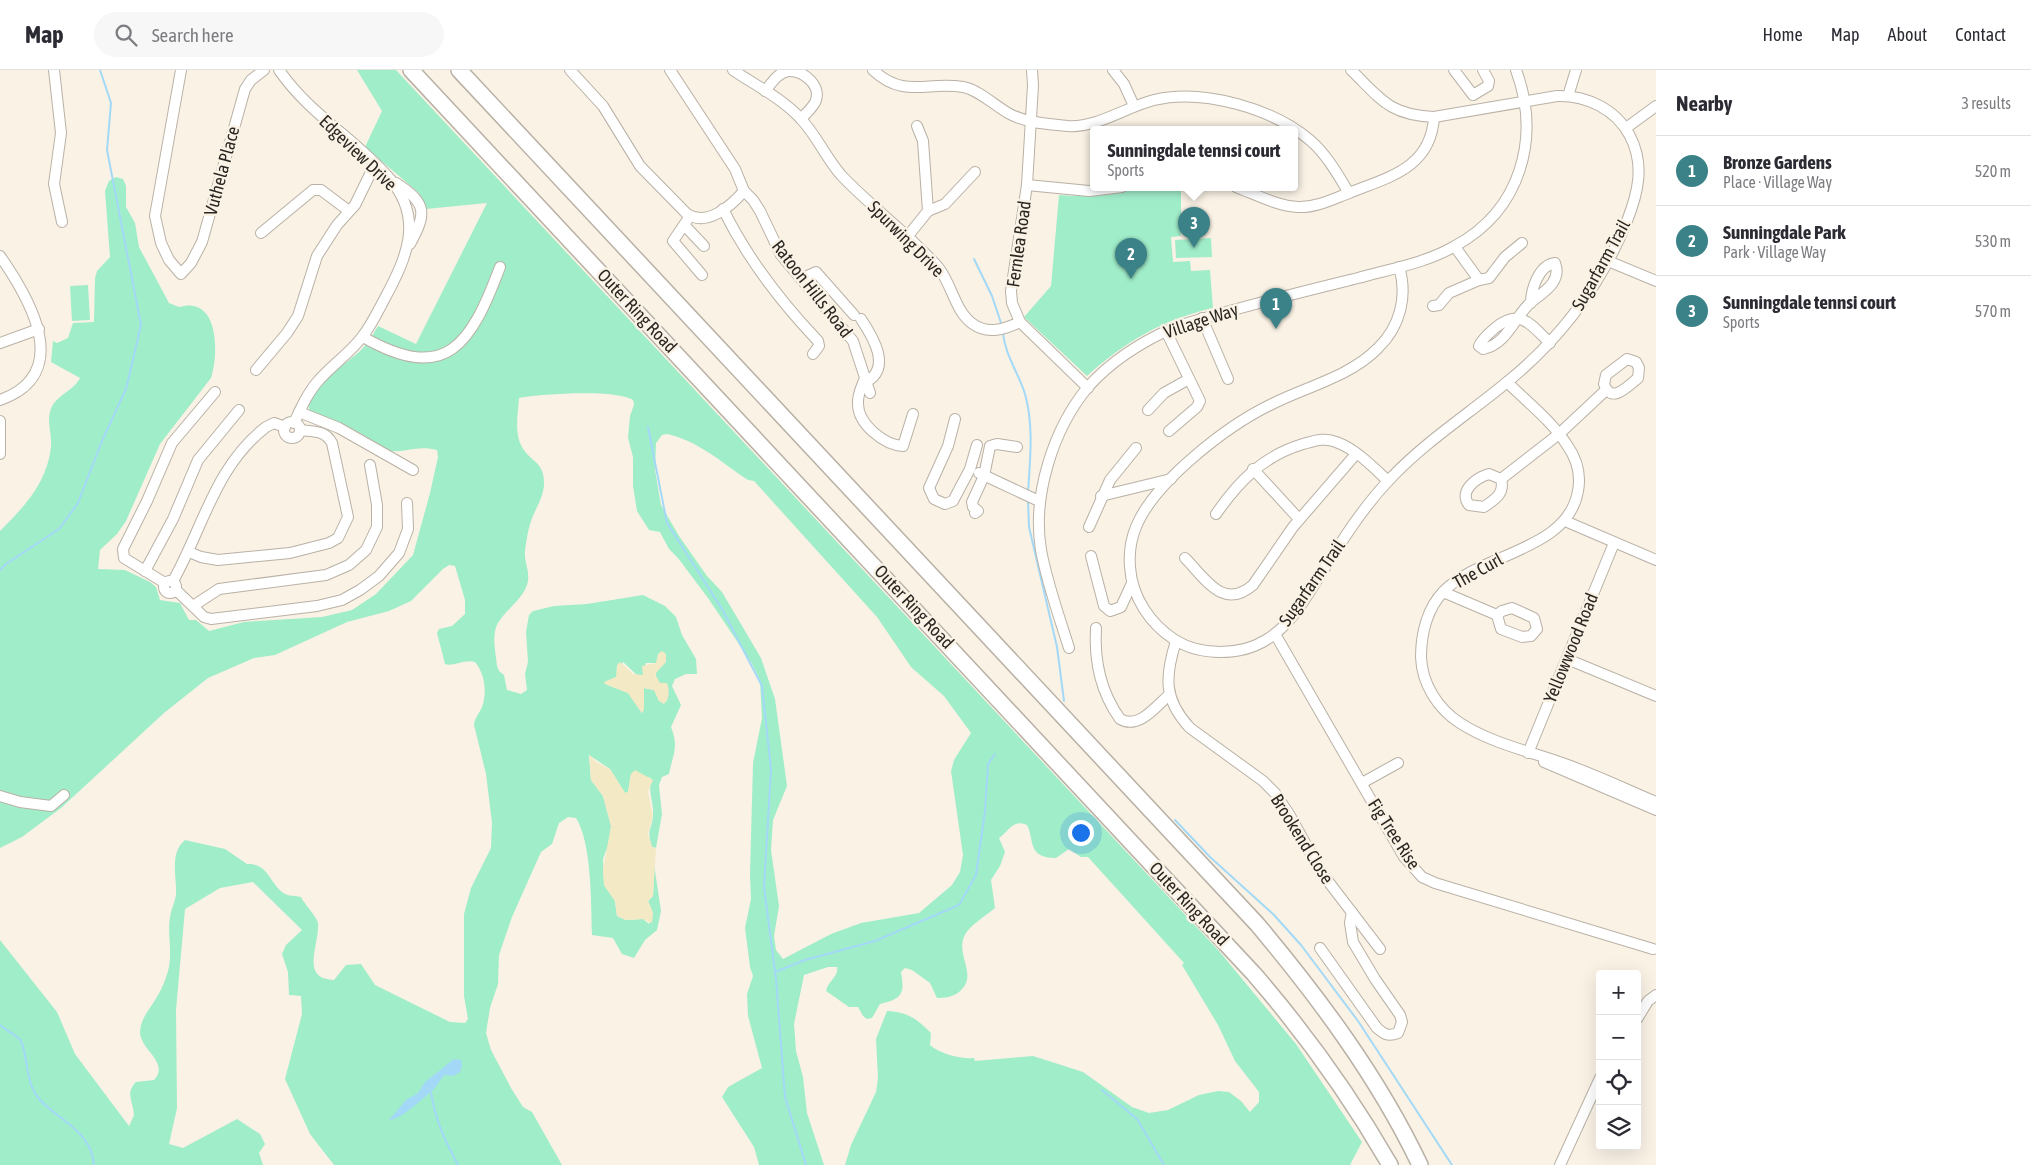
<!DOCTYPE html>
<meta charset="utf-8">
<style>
body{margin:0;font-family:"Asap Condensed",sans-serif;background:#f7f7f7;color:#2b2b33}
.controls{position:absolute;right:15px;bottom:15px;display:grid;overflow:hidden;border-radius:5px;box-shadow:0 5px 20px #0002}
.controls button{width:45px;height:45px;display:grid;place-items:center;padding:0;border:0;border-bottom:1px solid #e1e1e2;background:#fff;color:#2b2b33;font:25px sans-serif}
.you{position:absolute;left:1080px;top:762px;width:18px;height:18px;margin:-12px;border:4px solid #fff;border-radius:50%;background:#1a73e8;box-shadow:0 0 0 8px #1a73e833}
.badge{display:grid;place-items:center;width:32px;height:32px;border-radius:50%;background:#3a8287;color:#fff;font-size:16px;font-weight:700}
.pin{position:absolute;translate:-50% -41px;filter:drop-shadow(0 1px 2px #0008)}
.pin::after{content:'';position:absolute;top:26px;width:18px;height:15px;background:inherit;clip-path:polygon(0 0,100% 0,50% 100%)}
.popup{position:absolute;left:1090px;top:56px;width:208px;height:65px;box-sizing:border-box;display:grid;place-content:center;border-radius:5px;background:#fff;filter:drop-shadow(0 1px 4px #0005);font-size:16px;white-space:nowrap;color:#7c7c81}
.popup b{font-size:19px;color:#2b2b33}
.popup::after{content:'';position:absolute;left:50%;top:100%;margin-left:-10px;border:10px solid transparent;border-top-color:#fff}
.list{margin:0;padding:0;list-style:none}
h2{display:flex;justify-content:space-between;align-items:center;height:65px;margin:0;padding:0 20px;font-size:21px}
h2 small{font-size:16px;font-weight:400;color:#7c7c81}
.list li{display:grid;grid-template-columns:32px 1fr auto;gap:15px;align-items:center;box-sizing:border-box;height:70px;padding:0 20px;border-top:1px solid #e1e1e2}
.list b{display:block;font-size:19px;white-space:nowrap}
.list p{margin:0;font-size:16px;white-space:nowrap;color:#7c7c81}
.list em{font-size:16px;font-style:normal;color:#7c7c81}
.icon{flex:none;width:28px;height:28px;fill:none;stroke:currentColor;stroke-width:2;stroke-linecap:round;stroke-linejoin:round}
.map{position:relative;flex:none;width:1656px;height:1095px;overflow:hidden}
header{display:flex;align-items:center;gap:30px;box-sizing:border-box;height:70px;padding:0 25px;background:#fff;border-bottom:1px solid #e1e1e2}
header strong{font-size:24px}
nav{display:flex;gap:28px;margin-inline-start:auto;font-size:18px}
.search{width:350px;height:45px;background:#f7f7f7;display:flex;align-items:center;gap:12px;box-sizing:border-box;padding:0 18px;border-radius:28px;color:#7c7c81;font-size:19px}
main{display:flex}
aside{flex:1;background:#fff}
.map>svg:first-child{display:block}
</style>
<header>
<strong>Map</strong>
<div class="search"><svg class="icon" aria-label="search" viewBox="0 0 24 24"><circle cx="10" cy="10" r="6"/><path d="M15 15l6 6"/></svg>Search here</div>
<nav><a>Home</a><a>Map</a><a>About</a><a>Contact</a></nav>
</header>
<main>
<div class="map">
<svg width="1656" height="1095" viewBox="0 0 1656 1095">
<rect width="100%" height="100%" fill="#faf2e5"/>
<g fill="#a0edca" fill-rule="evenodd">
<path d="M 357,0 L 396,0 L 1219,881 L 1296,974 L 1362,1072 L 1350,1095 L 845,1095 L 851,1075 L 876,1022 L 878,1008 L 876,969 L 887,941 C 908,942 917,949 931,963 L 930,975 C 940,984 961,989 974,988 L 975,991 L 1033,986 L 1083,1002 L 1132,1037 L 1149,1043 L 1168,1040 L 1199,1025 L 1218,1021 L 1229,1022 L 1241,1031 L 1250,1042 L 1259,1032 L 1259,1022 L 1235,991 L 1218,955 L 1182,895 L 1184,893 L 1088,787 L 1081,787 L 1069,779 L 1056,788 C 1027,788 1035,771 1027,755 C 1013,749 1009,761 999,768 L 1005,782 L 1000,796 L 991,810 L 995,838 C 986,846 968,856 964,867 C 956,886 979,906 959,922 C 953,927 945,928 937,928 L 930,913 L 912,900 L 905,898 L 901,902 C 905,924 902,929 880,934 L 872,948 L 867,949 L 863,946 L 858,937 L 849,937 L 826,921 C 828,911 839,907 837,897 L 828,897 L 804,905 L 794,954 L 796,981 L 803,1007 L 807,1043 L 824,1095 L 759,1095 L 754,1077 L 722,1027 L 728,1017 L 762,998 L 748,946 L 747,924 L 753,906 L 750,897 L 745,858 L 751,829 L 750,804 L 753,693 L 762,648 L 760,610 L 751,592 L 708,528 L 678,488 L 669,479 L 660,462 L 649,460 L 637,441 L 633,416 L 633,387 L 628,368 L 630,346 L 634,335 L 633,330 C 615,319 541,324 519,328 C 518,344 514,363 522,377 C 531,393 545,391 544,415 C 543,429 535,439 531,451 C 528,460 526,472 525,481 C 524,494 531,502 527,515 C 521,533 497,545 495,562 C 493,572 496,585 497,596 L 499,601 L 504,605 L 507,620 L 521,624 L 527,620 L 525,604 L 528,592 L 526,562 L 529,545 L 533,541 L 554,536 L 587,534 L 643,525 L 665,536 L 676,547 L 682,565 L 696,589 L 697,604 L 686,604 L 675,609 L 672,616 L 681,635 L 671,657 C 679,677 673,684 669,704 L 662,707 L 659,715 L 662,744 L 656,778 L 652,777 C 646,758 652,761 653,745 C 654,732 648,724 651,708 L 631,704 L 628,722 L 625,723 L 610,699 L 589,685 L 591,710 L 603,726 L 611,756 L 610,770 L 603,789 L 604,815 L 615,831 L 617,846 L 626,850 L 643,849 L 649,854 L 653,843 L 648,831 L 653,826 L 654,794 L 661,841 L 657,860 L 645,870 L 634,888 L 622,884 L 613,868 L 592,865 C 591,834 592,773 576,748 L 568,747 L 559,753 L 552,774 L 541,782 L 512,847 L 499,885 L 498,914 L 490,938 L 486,963 L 491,980 L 511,1018 L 523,1037 L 532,1042 L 562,1095 L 334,1095 L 310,1064 L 285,1009 L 302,944 L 301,926 L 289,925 L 288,902 L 282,884 L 286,875 L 302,860 L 253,812 L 220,818 L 185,839 L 176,940 L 177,1038 L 169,1074 L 183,1078 L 237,1049 L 260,1064 L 265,1074 L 259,1083 L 263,1095 L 0,1095 L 0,870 L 57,942 L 75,984 L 129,1056 L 134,1045 C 133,1031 125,1023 136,1012 L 154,1010 C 170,993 141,980 140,963 C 140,948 151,938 158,925 C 162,919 166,908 168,901 C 173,883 167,864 170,847 C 171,839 175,832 176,825 C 177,807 169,783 185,770 L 225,779 L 247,794 C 267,793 269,811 282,822 C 288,827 294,825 301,827 C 305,835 317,847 318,853 C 320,874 299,909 334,910 L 346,895 L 361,894 L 375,915 L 450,952 L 465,953 L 468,949 L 464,926 L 464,844 L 471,818 L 491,778 L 492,753 L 486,704 L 474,655 C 475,646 481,642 483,634 C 487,619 484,603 475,592 C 464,589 454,597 445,594 L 437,563 L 439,559 L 452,556 L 465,544 L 465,530 L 455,496 L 449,495 L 443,499 L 411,531 L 389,541 L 347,552 L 275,585 L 254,588 L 208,608 L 164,643 L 61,738 L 22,767 L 0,778 L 0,461 C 24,437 47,413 51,377 C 52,365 47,352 50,342 C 54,325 73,322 80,308 L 51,292 L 53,271 L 57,273 L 68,268 L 73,253 L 94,252 L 95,208 L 97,201 L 110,187 L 105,121 L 109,111 L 116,107 L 123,109 L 126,116 L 126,137 L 135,153 L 139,177 L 169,233 L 179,237 C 219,225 219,283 211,308 L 160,374 L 126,451 L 117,464 L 100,480 L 98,499 L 125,500 L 150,512 L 156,517 L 160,530 L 180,533 L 189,550 L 196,550 L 209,561 L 244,552 L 322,547 L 352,540 L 376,524 L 413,485 L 430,423 L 438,387 L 437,380 C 416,374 402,385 382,380 L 309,342 C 305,319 348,293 362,279 C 369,272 373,264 378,256 L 416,274 L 487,133 L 426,139 L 419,123 L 365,77 L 382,41 ZM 667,364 C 699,371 722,393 748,410 L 754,411 L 877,547 L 911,597 L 944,626 L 971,663 L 954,690 L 951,701 L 963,785 L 960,802 L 952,815 L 919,843 L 861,853 L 831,864 L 783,889 L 776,880 L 774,866 L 779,836 L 771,780 L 773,750 L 787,716 L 775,629 L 761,588 L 722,522 L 707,506 L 679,466 L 661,435 L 655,400 L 656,373 L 662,365 ZM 623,592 L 638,606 L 643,605 L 646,593 L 656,593 L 656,609 L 668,623 L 667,631 L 659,631 L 654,620 L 644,618 L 644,639 L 642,643 L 628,623 L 605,614 L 605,612 L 616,607 Z"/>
<path d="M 1142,117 L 1181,117 L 1181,166 L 1171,167 L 1173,192 L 1190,191 L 1191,201 L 1210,200 L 1213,238 C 1162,250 1126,271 1087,306 L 1024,247 L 1051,216 L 1059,125 C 1089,127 1114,126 1142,117 Z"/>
<polygon points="1211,168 1212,187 1176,188 1175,170"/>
<polygon points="88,215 90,250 72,251 70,216"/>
</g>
<g fill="#f3e9c4">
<path d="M 662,581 L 666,584 L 666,592 L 655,604 L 660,613 L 667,613 C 670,620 669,629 664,634 L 659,631 L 654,620 L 644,618 L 644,639 L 642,643 L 628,623 L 605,614 L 604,612 L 616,607 L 617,595 L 620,592 L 633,604 L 643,605 L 642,596 L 656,593 L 658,584 Z"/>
<polygon points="589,685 596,692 610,699 625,723 628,722 631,704 635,700 653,710 648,722 653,746 648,764 652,777 656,778 653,826 648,831 653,843 652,853 643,849 626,850 617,846 615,831 604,815 603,800 611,756 603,726 591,710"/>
</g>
<path fill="#a3d9f7" d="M 454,989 L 461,990 L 462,996 L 460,1002 L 453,1006 L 445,1005 C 439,1010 437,1017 432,1021 C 423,1028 399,1051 389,1050 L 406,1030 L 418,1023 L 425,1012 Z"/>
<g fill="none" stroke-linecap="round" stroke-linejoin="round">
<g stroke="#a3d9f7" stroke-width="2">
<polyline points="974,189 992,226 1002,256"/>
<path d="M 1003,263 C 1005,285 1018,302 1025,324 C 1034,356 1030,390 1028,423"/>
<polyline points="648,357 667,453 722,539 762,616 771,699 764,817 776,909 785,1027 806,1095"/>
<polyline points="1028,430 1029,457 1057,577 1064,631"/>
<polyline points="0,500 6,494 59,459 78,433 102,371 126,319 141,255 107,80 111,33 100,0"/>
<polyline points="1175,750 1210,787 1274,845 1301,875 1358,951 1452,1095"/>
<polyline points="775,902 805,890 875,871 959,835 976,805 985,741 988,694 995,684"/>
<path d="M 0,955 C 5,960 18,966 21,971 C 29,990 25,1014 40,1030 C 60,1051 92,1062 94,1095"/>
<polyline points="1102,1020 1137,1049 1164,1095"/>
<path d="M 431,1022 C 435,1049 445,1071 458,1095"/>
</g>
<g stroke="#b9b1a5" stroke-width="12">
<g id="minor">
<polyline points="54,0 61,63 54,114 62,152"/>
<polyline points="181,0 155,146 161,173 169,190 181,204 191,193 202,172 245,19 251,10 264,0"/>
<path d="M 279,0 C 310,45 356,69 390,109 C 424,149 407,187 385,228 C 378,241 371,256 362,267 C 350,283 332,295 319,310 C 308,322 301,338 294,353"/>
<path d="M 570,0 L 603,36 L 640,96 L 687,144 C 707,157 731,136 744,121 L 735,99 L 670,0"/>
<path d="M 733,0 C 755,15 783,29 801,49 C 817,66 826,88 841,105 C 871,137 908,163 938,197 C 952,214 955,242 973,254 C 988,265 1005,259 1020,252"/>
<path d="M 873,0 C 904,29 927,11 963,17 C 979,20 994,35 1008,43 C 1025,53 1049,54 1068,56 C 1097,58 1126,37 1154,30 C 1203,18 1274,39 1311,71 C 1327,85 1338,105 1349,123"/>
<polyline points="1032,0 1033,15 1027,115 1011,221 1012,233 1020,252 1088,318"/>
<polyline points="1113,0 1124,14 1134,36"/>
<path d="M 1351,0 C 1381,29 1389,45 1434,47 L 1557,26 C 1586,25 1616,39 1630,66 C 1645,95 1638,123 1627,151 C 1601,215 1559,270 1506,313 C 1467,345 1425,372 1390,409 C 1365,435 1345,466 1326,496 C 1308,523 1294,553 1266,570 C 1240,586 1201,586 1175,570 C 1150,554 1132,527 1130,497 C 1129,484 1131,469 1136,457 C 1154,412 1227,356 1270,335 C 1305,317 1350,307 1378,278 C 1400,257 1408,226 1399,197"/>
<polyline points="1454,0 1473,25 1488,16 1489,11 1483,0"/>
<path d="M 765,21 C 771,14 777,3 788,1 C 803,0 821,15 816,30 C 814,37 806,43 801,49"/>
<polyline points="1568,26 1576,0"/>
<polyline points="1626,58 1656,36"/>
<path d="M 396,113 C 427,133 427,143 410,174"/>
<polyline points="1027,115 1089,121 1122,117"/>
<path d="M 1236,117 C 1255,124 1277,136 1298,137 C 1315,138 1333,129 1349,123 C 1389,107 1431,98 1434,47"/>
<polyline points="744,121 753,130 760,141 781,185 853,271 870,323"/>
<path d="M 723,139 C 748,190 780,231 818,271 L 819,276 L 813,284"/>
<polyline points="928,141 945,134 975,102"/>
<polyline points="690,146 673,171 702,205"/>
<polyline points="685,156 704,176"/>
<polyline points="261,163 313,120 321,120 349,141"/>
<polyline points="907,167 928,141 923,71 917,56"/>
<polyline points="1455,177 1479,210"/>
<path d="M 0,186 C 30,229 74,304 0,330"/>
<polyline points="1608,191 1656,211"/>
<polyline points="801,209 816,202 854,245"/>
<path d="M 1531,233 C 1531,219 1539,195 1555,193 C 1563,213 1540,224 1530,233 C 1514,248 1507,274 1483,279 L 1479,276 C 1482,269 1489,263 1495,258 C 1520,237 1530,254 1550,273"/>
<polyline points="1433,236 1439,235 1449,223 1479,210 1489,208 1505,187 1522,173"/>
<polyline points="1202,248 1228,309"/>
<path d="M 861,249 C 873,267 892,298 866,312"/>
<polyline points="1166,261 1200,331 1197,337 1169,361"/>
<path d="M 363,267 C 447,315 471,274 500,197"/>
<polyline points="0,273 39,259"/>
<path d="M 1627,289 L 1636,292 L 1639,298 L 1638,308 C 1628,316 1611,335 1604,314 L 1606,305 Z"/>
<polyline points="256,300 287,263 298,246 317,186 337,155 355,135 375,94"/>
<path d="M 865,308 C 862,316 857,325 858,334 C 858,354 884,375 903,376 L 913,344"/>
<path d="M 1507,312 C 1527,332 1552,351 1567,375 C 1577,389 1581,405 1578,421 C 1568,481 1481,483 1444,521 C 1427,538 1421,564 1421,587 C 1422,614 1438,639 1460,653 C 1491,673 1528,681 1562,693 C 1594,704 1625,719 1656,732"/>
<polyline points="1148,340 1164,323 1189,309"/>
<polyline points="299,342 339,358 413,400"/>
<polyline points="955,349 948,376 929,418 934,429 945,434 953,431 970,399 977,375"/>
<polyline points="0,351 0,384"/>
<circle cx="292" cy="360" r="8"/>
<polyline points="1253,399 1299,449"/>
<polyline points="979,403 1039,431"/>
<path d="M 1489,404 L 1501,409 C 1505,424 1495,429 1484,437 L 1469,435 C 1458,421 1476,408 1489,404 Z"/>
<polyline points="1501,409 1559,364 1606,320"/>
<polyline points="1101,426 1171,409"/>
<polyline points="975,443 978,441 973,437 972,432 984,406 990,376 997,374 1017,377"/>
<path d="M 1216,444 C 1239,411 1263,386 1303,374 C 1314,371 1325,367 1336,372 C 1356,379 1373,397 1388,411"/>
<polyline points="1565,451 1656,490"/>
<polyline points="1089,457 1110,410 1136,378"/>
<path d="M 189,482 L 201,487 L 218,490 L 290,483 L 329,473 L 338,468 L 348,447 L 332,373 C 325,360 314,362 301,360"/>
<polyline points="1091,486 1104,536 1110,541 1121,537 1132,513"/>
<path d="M 1185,488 C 1205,508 1223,541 1253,515 L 1293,457 L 1356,384"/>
<polyline points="145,501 173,449 198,390 239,340"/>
<circle cx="170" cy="517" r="6"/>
<path d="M 173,511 C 203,458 215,396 266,357 L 274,353 L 285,357"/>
<polyline points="165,513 124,488 123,479 147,431 172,373 215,322"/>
<polyline points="176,520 204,547 211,549 317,536 342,530 360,520 379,506 399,483 408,459 407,433"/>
<polyline points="1443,522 1497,545"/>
<polyline points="193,536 219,519 326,505 349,495 366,480 377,457 377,435 370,395"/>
<polygon points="1512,538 1534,548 1537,559 1531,566 1522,567 1501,559 1497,545 1502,541"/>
<path d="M 1096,558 C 1094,591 1100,621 1120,649 C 1139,660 1156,636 1169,625"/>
<polyline points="1275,564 1404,787 1422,807 1435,813 1653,879"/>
<path d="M 1176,571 C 1165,606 1163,629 1190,658 L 1263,711 L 1275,723 L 1289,744 L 1321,802 L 1380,879"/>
<path d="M 1069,578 C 1059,546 1047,513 1041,480 C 1032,426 1053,359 1088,317 C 1112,290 1143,271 1175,257 C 1235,238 1297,223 1358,208 C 1390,199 1426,193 1455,176 C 1521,140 1541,68 1516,0"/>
<polyline points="1567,589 1656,626"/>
<polyline points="1528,683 1614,473"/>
<polyline points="1544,692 1656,740"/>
<polyline points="1362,713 1398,693"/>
<polyline points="0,726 20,732 51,736 64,725"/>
<path d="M 1320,878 L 1377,958 C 1384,964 1388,967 1398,963 L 1402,952 L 1400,945 L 1375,909 L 1353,872 L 1350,853 L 1352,842"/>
<polyline points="1637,949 1648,931 1656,925"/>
<polyline points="1560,1095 1600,1008"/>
</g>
</g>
<g stroke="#b9b1a5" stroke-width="18">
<g id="highway">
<path d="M 411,0 L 1254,904 C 1305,963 1351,1027 1390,1095"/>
<path d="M 459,0 L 1257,854 C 1319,928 1378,1007 1420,1095"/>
</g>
</g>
<use href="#minor" stroke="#fff" stroke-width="10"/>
<use href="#highway" stroke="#fff" stroke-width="15"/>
</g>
<g text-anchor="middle" stroke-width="5" stroke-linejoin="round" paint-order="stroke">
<g font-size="18" fill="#2a2723" stroke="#faf2e5">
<text transform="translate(358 83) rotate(44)" y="6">Edgeview Drive</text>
<text transform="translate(222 101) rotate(-75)" y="6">Vuthela Place</text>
<text transform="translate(906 169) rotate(45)" y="6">Spurwing Drive</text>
<text transform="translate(1019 174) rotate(-82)" y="6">Fernlea Road</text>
<text transform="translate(1601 195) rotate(-61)" y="6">Sugarfarm Trail</text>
<text transform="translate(812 219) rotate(52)" y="6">Ratoon Hills Road</text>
<text transform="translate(637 241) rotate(47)" y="6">Outer Ring Road</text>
<text transform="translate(1201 251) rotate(-18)" y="6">Village Way</text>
<text transform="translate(1478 501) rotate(-29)" y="6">The Curl</text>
<text transform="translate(1312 513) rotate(-55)" y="6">Sugarfarm Trail</text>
<text transform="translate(914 537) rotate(47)" y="6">Outer Ring Road</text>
<text transform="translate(1571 578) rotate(-68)" y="6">Yellowwood Road</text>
<text transform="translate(1394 764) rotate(57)" y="6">Fig Tree Rise</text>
<text transform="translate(1302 769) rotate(58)" y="6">Brookend Close</text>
<text transform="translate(1189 834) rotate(47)" y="6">Outer Ring Road</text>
</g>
</g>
</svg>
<div class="controls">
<button>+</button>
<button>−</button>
<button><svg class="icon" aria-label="locate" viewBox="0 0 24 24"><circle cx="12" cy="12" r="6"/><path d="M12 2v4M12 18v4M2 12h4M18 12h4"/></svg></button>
<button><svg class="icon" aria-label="layers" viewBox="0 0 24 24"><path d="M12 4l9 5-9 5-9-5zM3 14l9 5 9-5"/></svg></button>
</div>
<div class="you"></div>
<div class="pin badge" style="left:1276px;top:259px">1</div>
<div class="pin badge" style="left:1131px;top:209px">2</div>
<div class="pin badge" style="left:1194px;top:178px">3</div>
<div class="popup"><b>Sunningdale tennsi court</b>Sports</div>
</div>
<aside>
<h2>Nearby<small>3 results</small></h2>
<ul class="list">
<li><span class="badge">1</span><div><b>Bronze Gardens</b><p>Place · Village Way</p></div><em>520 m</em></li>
<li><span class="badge">2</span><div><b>Sunningdale Park</b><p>Park · Village Way</p></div><em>530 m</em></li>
<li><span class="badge">3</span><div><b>Sunningdale tennsi court</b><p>Sports</p></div><em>570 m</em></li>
</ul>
</aside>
</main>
